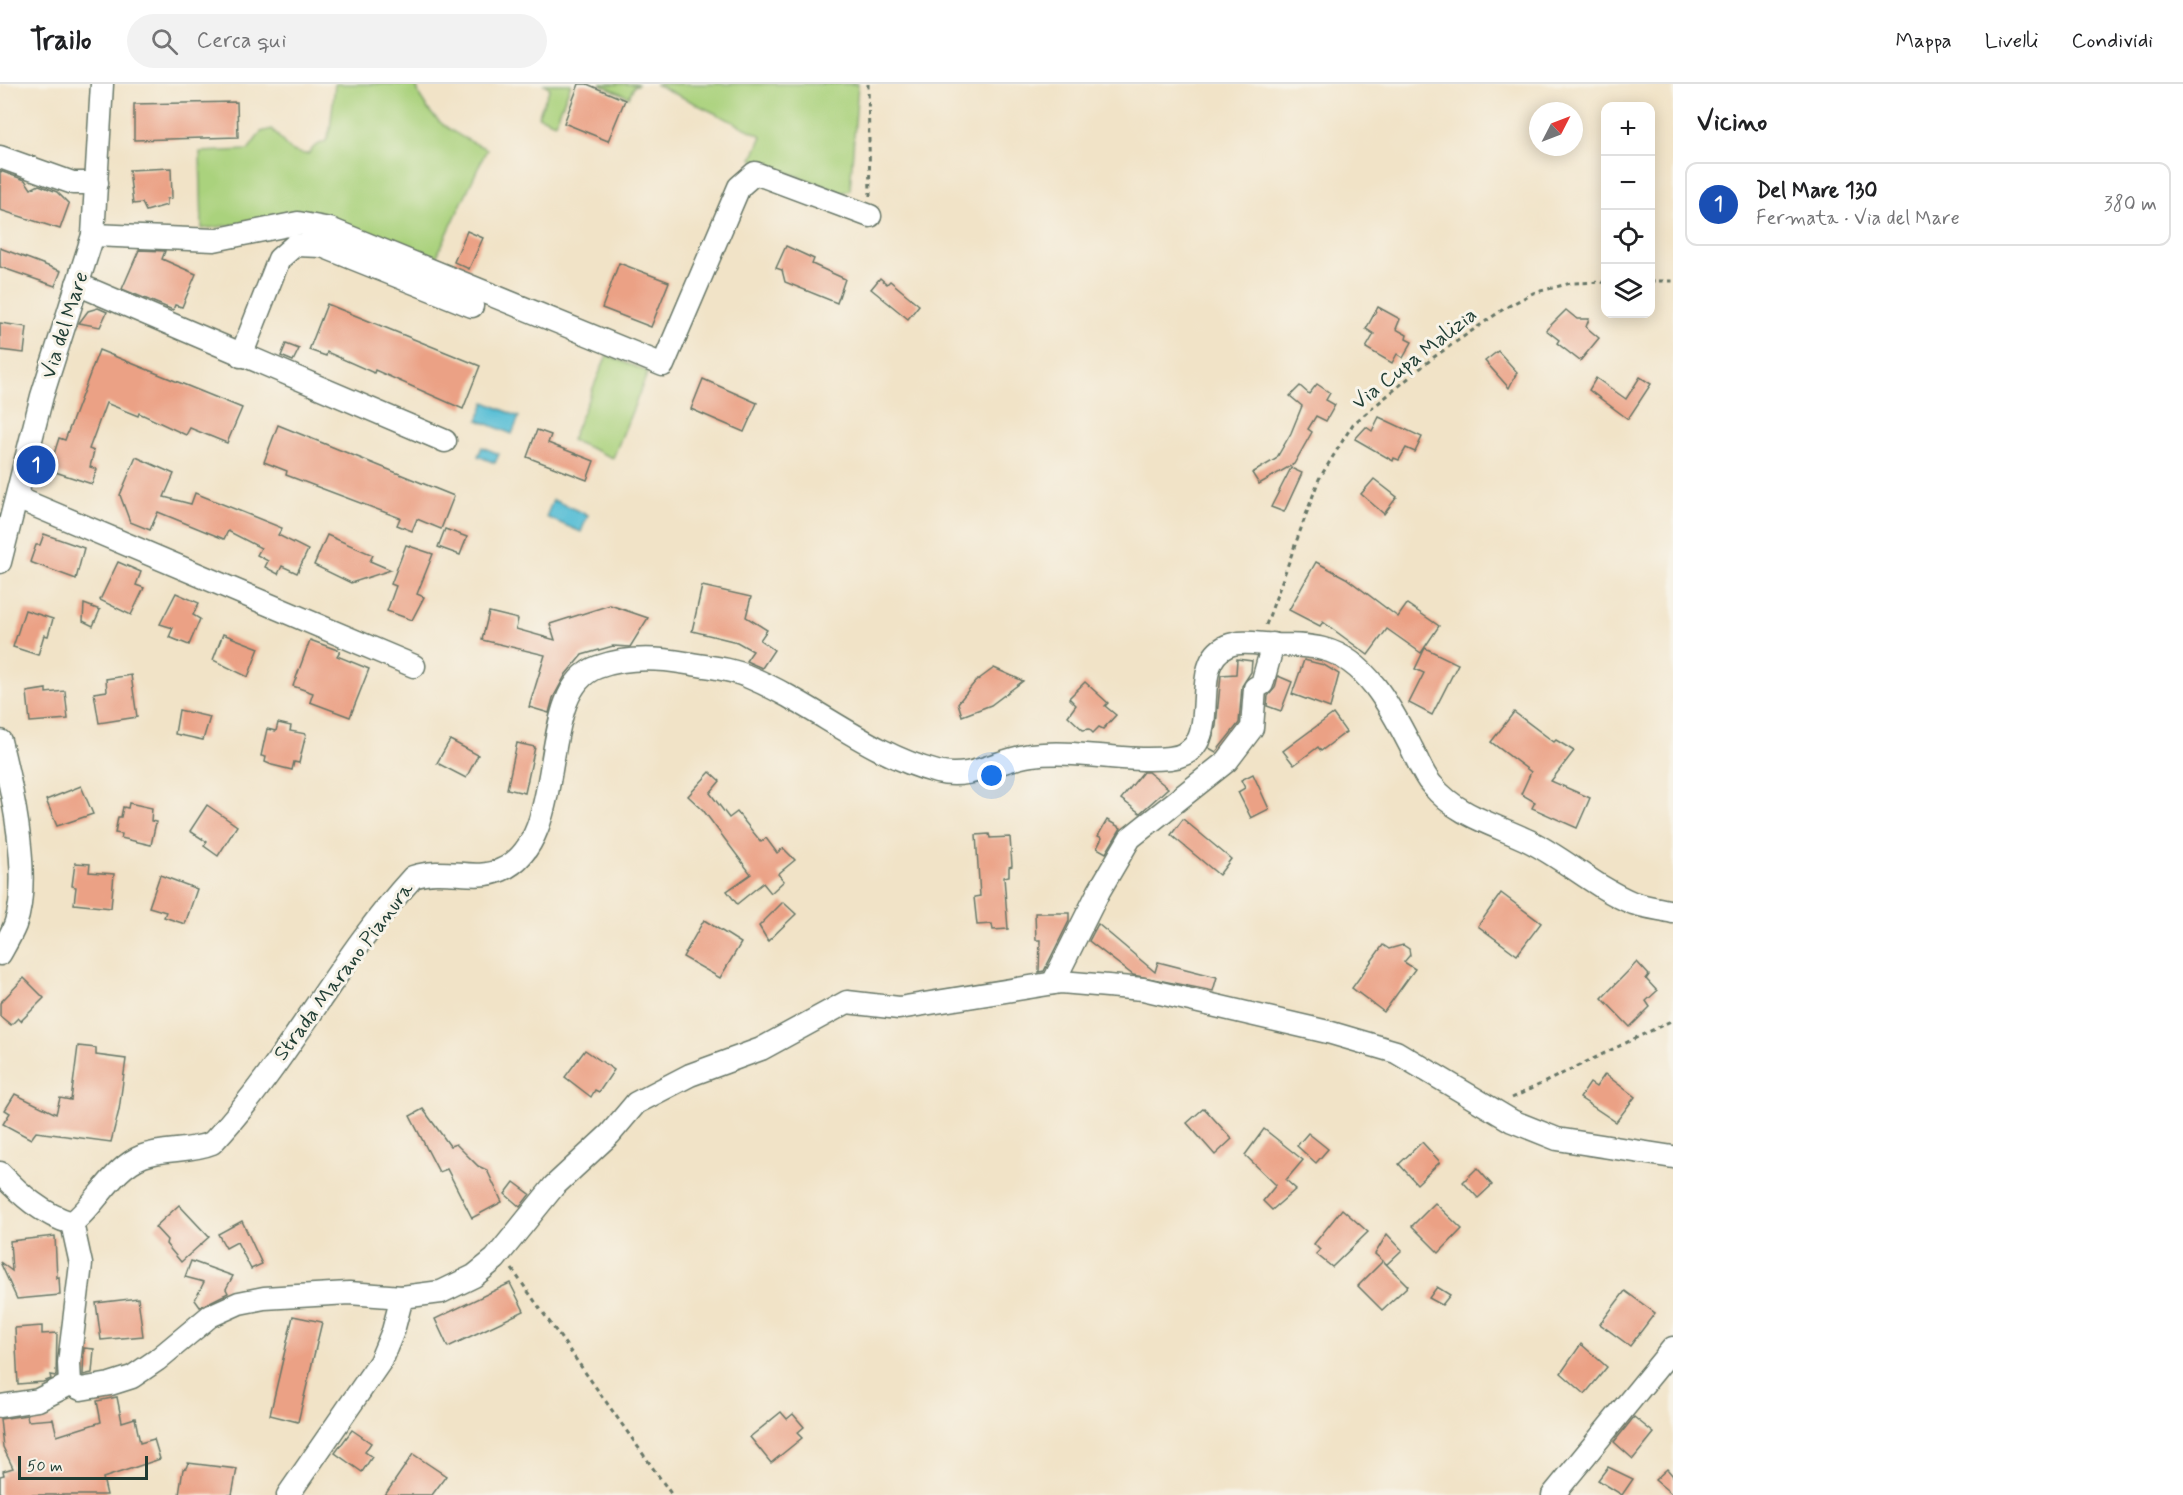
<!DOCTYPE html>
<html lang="it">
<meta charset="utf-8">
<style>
body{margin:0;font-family:Mynerve,sans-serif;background:#f2f2f2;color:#202124}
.controls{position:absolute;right:18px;top:18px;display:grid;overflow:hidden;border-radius:12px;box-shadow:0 3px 15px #0003}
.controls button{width:54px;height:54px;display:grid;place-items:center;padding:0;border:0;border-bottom:2px solid #e0e0e0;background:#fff;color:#202124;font:30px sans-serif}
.compass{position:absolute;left:1529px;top:18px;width:54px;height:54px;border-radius:50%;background:#fff;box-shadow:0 3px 15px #0003;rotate:48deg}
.scale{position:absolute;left:18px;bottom:15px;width:130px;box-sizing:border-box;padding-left:6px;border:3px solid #1f3d34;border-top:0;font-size:16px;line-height:21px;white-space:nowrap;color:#1f3d34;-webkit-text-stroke:4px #f7f3e8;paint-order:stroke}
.you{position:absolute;left:992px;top:692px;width:21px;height:21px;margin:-15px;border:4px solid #fff;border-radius:50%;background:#1a73e8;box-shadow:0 0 0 9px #1a73e833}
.badge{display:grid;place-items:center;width:39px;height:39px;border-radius:50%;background:#db2777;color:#fff;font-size:20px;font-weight:700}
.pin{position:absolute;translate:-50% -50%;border:3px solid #fff;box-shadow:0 2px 6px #0006}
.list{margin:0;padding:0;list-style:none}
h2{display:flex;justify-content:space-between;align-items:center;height:78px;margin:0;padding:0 24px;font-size:26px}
h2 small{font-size:20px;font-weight:400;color:#757577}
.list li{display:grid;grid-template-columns:39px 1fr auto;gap:18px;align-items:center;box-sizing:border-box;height:84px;margin:0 12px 12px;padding:0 12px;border:2px solid #e0e0e0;border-radius:12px}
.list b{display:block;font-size:22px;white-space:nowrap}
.list p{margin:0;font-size:20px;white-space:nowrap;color:#757577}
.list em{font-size:20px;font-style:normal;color:#757577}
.icon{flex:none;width:33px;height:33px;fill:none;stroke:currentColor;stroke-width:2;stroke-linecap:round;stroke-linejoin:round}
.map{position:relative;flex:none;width:1673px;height:1411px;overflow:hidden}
header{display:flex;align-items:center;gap:36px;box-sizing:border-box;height:84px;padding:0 30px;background:#fff;border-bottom:2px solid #e0e0e0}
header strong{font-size:28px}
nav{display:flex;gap:33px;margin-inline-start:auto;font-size:21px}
.search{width:420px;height:54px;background:#f2f2f2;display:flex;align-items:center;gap:15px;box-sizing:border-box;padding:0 21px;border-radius:33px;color:#757577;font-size:22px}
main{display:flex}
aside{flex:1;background:#fff}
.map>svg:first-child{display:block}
</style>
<header>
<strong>Trailo</strong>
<div class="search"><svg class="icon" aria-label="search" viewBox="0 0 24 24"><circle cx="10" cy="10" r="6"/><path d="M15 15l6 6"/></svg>Cerca qui</div>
<nav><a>Mappa</a><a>Livelli</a><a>Condividi</a></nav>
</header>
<main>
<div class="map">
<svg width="1673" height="1411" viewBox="0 0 1673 1411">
<rect width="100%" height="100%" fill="#f7f3e8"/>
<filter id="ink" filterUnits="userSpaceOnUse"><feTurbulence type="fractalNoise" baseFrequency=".0167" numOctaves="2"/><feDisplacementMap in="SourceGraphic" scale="12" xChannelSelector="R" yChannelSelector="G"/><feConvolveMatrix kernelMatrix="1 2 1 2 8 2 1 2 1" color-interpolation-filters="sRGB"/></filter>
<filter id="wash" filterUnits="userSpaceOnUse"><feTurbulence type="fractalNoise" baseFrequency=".008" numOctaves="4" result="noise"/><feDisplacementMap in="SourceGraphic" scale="24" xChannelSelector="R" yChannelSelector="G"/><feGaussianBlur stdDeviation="1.35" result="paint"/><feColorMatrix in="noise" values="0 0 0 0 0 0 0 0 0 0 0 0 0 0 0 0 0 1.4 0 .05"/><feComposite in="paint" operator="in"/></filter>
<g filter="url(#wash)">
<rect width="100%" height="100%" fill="#f1e3c7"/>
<g fill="#aad27d" stroke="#648858" stroke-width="1.5">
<path d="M 335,0 L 416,0 C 424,35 457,52 487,65 L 434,178 L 286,134 L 202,145 L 200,68 L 248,66 L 261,48 L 272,45 C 285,59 287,70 308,70 L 315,62 L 326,57 L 330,46 Z"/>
<polygon points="544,0 571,0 555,39 538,32 550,4"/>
<polygon points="600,0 639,0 634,2 629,13"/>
<polygon points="655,0 858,0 850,106 842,109 752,75 762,52"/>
<polygon points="607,271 648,288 613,374 571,356"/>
</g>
<g fill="#57bed5" stroke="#3b7e84" stroke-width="1.5">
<polygon points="485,318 519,333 512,350 478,336"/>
<polygon points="482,363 499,370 495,379 478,372"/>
<polygon points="553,416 588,431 581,448 546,433"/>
</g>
<g id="blocks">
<g fill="#eba185">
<polygon points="579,0 587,0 625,16 608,57 564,39"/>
<polygon points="237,18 238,53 134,56 134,20"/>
<polygon points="171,84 172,114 167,115 167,121 146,127 142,119 133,120 129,86"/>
<polygon points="0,87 25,96 31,105 39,101 57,108 69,120 60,145 0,126"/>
<polygon points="467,147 483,154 469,185 454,178"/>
<polygon points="786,162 814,175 812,180 845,195 837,219 785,198 782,186 776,184"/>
<polygon points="0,164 61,187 55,202 0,183"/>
<polygon points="139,166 165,167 162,175 196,190 182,223 175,221 173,226 122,205"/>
<polygon points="619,179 669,198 651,243 602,224"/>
<polygon points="880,194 887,200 890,197 919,221 908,235 871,205"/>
<polygon points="327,220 480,282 463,325 375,286 374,289 327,268 326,272 309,266"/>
<polygon points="1378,223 1400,235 1396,245 1407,251 1406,255 1412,258 1403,274 1397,270 1392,279 1366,264 1374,250 1366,245"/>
<polygon points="98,224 107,228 100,243 79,239 88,227"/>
<polygon points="1566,226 1577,235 1589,235 1586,243 1599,254 1580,277 1557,259 1559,256 1546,246"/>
<polygon points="0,239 27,243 24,269 0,266"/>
<polygon points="286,260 299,265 293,277 281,272"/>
<polygon points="99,266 242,324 227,359 190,344 186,351 139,329 138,332 106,319 89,365 94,367 90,383 97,385 92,400 49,386 59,354 65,356"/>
<polygon points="1498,267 1517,288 1509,304 1485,277"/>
<polygon points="1640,293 1651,300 1628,335 1589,306 1596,294 1626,315"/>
<polygon points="703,295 757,319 744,348 691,325"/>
<polygon points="1317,300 1330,309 1326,316 1335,321 1326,337 1316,332 1308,345 1312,348 1294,380 1259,400 1252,389 1276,375 1291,349 1302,322 1290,312 1300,302 1309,310"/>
<polygon points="1379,333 1422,353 1415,368 1406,364 1399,376 1394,374 1393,377 1355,355 1366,343 1372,347"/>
<polygon points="278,341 454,412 441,445 417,435 412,447 397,441 400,434 286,391 287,387 264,378"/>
<polygon points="537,346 551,351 548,359 594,377 587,396 527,373"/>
<polygon points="136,373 174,390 164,413 191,420 195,409 282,444 278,451 308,466 297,489 282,482 278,490 265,483 268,477 257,471 261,464 228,447 224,455 158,428 150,446 130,438 120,411"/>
<polygon points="1291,384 1302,389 1284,428 1271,423"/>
<polygon points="1374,395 1397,413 1384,430 1361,410"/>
<polygon points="445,445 467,453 460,471 438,463"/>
<polygon points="44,450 84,464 76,495 30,478 36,461 40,461"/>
<polygon points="327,451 373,471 370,477 391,486 351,499 314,481"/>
<polygon points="406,461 433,470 417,510 424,513 412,536 387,527 396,502 391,500"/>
<polygon points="118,478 141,488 136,501 144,504 131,531 100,516"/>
<polygon points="1316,478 1346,494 1398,533 1407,520 1439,542 1421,569 1387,545 1368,571 1323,538 1320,542 1289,526"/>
<polygon points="702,502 751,513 746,533 767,546 760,556 774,566 762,584 746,577 753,567 737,558 692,547"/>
<polygon points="176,509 199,519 193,531 200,535 189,561 169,553 173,544 160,540"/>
<polygon points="84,520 100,526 93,542 83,537"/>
<polygon points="610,521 648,534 630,563 613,562 582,571 566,590 553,614 549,629 529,623 545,571 482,556 489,528 518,535 516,545 555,556 550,540"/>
<polygon points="25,526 53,535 48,552 44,551 38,571 13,563"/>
<polygon points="223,550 259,564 248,593 213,576"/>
<polygon points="310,556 340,567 337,572 369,585 350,633 310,618 313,609 293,602"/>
<polygon points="1425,564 1458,580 1432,631 1409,619 1424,589 1415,585"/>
<polygon points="1237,575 1252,577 1251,588 1242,602 1239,639 1216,668 1209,664 1216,642 1221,591 1236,590"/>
<polygon points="1304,576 1324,581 1339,590 1330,624 1292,610"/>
<polygon points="994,584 1023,597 991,621 962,632 958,619 975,598"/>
<polygon points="131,591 137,633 99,639 94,609 107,607 106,595"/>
<polygon points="1278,592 1292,598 1281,627 1267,622 1268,612 1275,604"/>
<polygon points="1085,598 1108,619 1105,622 1116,631 1103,645 1099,643 1093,649 1089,645 1083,646 1068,632 1076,621 1069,614"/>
<polygon points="46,605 46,609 65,607 68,635 30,638 27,608"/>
<polygon points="179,626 210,633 203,656 175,650"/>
<polygon points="1514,628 1554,658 1556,656 1574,667 1551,697 1590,714 1577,744 1532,724 1535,718 1521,710 1531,688 1491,658"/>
<polygon points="1333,630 1346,648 1321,667 1318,663 1294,681 1283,667"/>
<polygon points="278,639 291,642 290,647 306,650 299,679 294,678 292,686 272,681 265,678 266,673 261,672 267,645 276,647"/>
<polygon points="450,656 478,671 466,694 437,679"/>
<polygon points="517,659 535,663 525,709 507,705"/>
<polygon points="710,688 720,697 710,709 729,734 737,728 761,758 766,754 777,769 783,764 795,776 778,790 784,797 771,809 763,799 737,820 727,807 751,790 703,726 688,712"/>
<polygon points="1143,688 1148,688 1168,704 1140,729 1121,715"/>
<polygon points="1253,690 1269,725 1251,734 1238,708 1245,704 1241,696"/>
<polygon points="81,702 93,730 57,742 46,716"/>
<polygon points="129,719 152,724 151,737 156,738 151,761 121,754 122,750 115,749 118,733 121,733 123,723 128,724"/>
<polygon points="207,721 237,742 218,772 204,762 207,758 190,747"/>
<polygon points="1183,735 1231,775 1219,791 1171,751"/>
<polygon points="1107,736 1121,744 1106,769 1097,764 1102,754 1098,752"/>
<polygon points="989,750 990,754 1010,753 1012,782 1009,783 1009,792 1004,793 1008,845 993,846 992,840 977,841 974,813 980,812 976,751"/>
<polygon points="75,779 90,780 89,788 114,790 111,824 74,820 76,803 72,802"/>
<polygon points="160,791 197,805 185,840 164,833 166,828 149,823"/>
<polygon points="1501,809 1541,839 1517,871 1478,842"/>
<polygon points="783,818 796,830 768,857 759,842"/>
<polygon points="1035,829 1069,829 1069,837 1044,887 1039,888 1040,856 1036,856"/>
<polygon points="704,836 741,859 720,894 683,873"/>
<polygon points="1098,840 1155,888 1158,878 1217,893 1213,907 1133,891 1089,857"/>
<polygon points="1383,861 1389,865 1403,861 1409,865 1410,871 1404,878 1415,885 1384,928 1352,904"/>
<polygon points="1637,878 1649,891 1646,895 1657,907 1646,917 1650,923 1630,943 1602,914"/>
<polygon points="24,894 44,914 21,937 18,934 11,941 0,932 0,919"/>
<polygon points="78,962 96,964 96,971 126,975 119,1026 111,1058 36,1048 31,1055 3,1040 10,1029 5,1026 15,1010 56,1030 60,1014 71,1016"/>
<polygon points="585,966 614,986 599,1008 595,1006 591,1013 565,993"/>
<polygon points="1605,990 1635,1013 1616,1038 1580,1014 1590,999 1596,1003"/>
<polygon points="1204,1024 1232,1055 1215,1071 1187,1039"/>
<polygon points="423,1025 450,1062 456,1060 478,1082 487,1086 502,1118 472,1134 447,1085 439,1088 410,1032"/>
<polygon points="1264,1045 1303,1076 1286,1096 1296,1105 1272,1126 1263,1117 1276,1101 1245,1071"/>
<polygon points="1308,1049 1328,1065 1316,1079 1297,1062"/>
<polygon points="1422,1058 1440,1078 1417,1100 1399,1080"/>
<polygon points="1477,1084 1492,1101 1478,1114 1463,1098"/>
<polygon points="514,1098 530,1110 520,1123 505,1110"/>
<polygon points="1435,1119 1462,1145 1439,1169 1412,1142"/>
<polygon points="179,1121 209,1153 181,1178 166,1160 167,1156 155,1143"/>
<polygon points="1342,1125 1368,1148 1332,1183 1316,1170 1320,1166 1314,1160"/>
<polygon points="242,1137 262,1180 251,1185 237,1158 226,1164 218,1150"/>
<polygon points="1387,1150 1402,1166 1387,1180 1384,1178 1408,1202 1382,1226 1358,1202 1383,1177 1375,1170"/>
<polygon points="55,1152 57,1194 59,1193 60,1211 17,1215 0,1178 12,1187 10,1157"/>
<polygon points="191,1177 233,1192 226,1205 228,1209 200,1223 195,1216 204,1198 185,1193"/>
<polygon points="510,1199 524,1227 448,1263 435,1235"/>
<polygon points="1437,1203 1450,1211 1442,1221 1429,1214"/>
<polygon points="1625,1207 1655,1229 1630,1262 1600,1240"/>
<polygon points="138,1214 143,1252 101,1256 96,1219"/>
<polygon points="293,1232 322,1238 298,1338 270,1331"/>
<polygon points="42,1242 42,1250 57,1249 56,1292 50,1291 51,1295 43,1298 18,1300 15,1244"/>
<polygon points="1581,1260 1607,1283 1585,1310 1561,1289"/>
<polygon points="84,1264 94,1265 92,1289 83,1291"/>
<polygon points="117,1313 122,1338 135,1334 140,1359 154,1355 160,1375 103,1394 107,1411 0,1411 0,1392 4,1391 3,1387 13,1384 3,1363 0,1335 27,1331 28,1337 53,1335 57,1352 101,1338 97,1317"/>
<polygon points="781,1328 787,1335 793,1330 804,1343 797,1349 802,1354 771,1379 750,1353"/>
<polygon points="1634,1333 1654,1349 1633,1375 1614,1358"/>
<polygon points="352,1346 371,1359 365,1368 372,1373 362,1388 335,1369"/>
<polygon points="413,1370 446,1392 432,1411 385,1411"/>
<polygon points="188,1379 237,1385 232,1411 179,1411 183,1385 186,1384"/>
<polygon points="1608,1383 1633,1395 1622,1411 1598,1396"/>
<polygon points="1667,1385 1673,1392 1673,1411 1655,1396"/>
</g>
</g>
</g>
<g filter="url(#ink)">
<use href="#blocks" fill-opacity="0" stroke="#687767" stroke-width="1.5"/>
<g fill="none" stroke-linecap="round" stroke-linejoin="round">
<g stroke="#687767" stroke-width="25">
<g id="minor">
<polyline points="0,73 73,99 97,99"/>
<polyline points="93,151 214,156 298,139 330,145 663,281 739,103 755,89 870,132"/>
<polyline points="77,200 445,357"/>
<polyline points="241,272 279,175 295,161 322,162 472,222"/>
<polyline points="17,414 414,582"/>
<polyline points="0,478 42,312 93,151 102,0"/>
<path d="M 0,657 C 12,704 32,795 15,841 C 11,851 5,861 0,870"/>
<polyline points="1053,899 1099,807 1130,754 1227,677 1252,644 1255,604 1262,600 1273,560"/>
<path d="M 0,1089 C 20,1110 43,1131 72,1139 C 97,1120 112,1084 143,1072 C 165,1064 190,1068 212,1059 C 288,978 338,875 413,793 C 445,782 474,798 501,786 C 572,756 533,605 598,583 C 626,573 657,574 686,579 C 707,583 730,584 749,593 C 814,620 868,670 937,688 C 971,697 999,675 1031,671 C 1077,665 1124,679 1170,674 C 1230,667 1183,582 1227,562 C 1241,556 1259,560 1275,561 C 1291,561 1308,561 1323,565 C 1368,576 1393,628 1412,665 C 1418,677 1423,691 1432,701 C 1457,732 1494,740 1529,757 C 1565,775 1596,804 1633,819 C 1646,823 1660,825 1673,828"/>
<polyline points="72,1139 81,1180 69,1279 70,1300 81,1305 110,1300 132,1293 157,1276 210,1232 239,1219 264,1214 349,1209 402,1213 441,1208 474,1192 495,1175 554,1102 610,1050 636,1019 690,991 761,965 847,918 899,924 1061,898 1143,905 1328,948 1396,968 1512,1037 1557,1055 1673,1073"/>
<polyline points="0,1322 38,1316 70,1300"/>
<polyline points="288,1411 380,1278 393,1247 402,1213"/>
<polyline points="1553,1411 1673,1264"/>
</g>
</g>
<g stroke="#687767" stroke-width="3" stroke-dasharray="4.5 4.5" stroke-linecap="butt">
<polyline points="868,0 870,112"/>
<polyline points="1650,197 1673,197"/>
<polyline points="1266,541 1319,395 1353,340 1434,273 1505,224 1533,209 1571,199 1606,198"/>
<polyline points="1512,1014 1673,936"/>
<polyline points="512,1185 672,1411"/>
</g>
<use href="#minor" stroke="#fff" stroke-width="22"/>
</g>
</g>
<g text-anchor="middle" stroke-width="6" stroke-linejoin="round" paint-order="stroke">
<g font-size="21" fill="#1f3d34" stroke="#f7f3e8">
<text transform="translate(64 241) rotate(-72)" y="7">Via del Mare</text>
<text transform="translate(1414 274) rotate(-38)" y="7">Via Cupa Malizia</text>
<text transform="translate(343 887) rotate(-53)" y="7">Strada Marano Pianura</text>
</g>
</g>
</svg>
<div class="controls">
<button>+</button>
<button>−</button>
<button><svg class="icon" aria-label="locate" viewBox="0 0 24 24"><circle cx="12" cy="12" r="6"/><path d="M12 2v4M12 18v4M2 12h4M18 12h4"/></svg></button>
<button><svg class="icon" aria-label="layers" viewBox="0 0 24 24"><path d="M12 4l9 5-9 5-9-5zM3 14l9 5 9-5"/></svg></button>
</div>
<svg class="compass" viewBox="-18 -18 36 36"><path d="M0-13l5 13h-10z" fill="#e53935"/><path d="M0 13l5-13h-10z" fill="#757577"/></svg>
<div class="scale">50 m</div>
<div class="you"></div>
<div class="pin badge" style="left:36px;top:381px;background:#1a4fb4">1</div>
</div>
<aside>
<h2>Vicino<small></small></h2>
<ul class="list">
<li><span class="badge" style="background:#1a4fb4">1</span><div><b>Del Mare 130</b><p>Fermata · Via del Mare</p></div><em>380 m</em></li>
</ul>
</aside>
</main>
